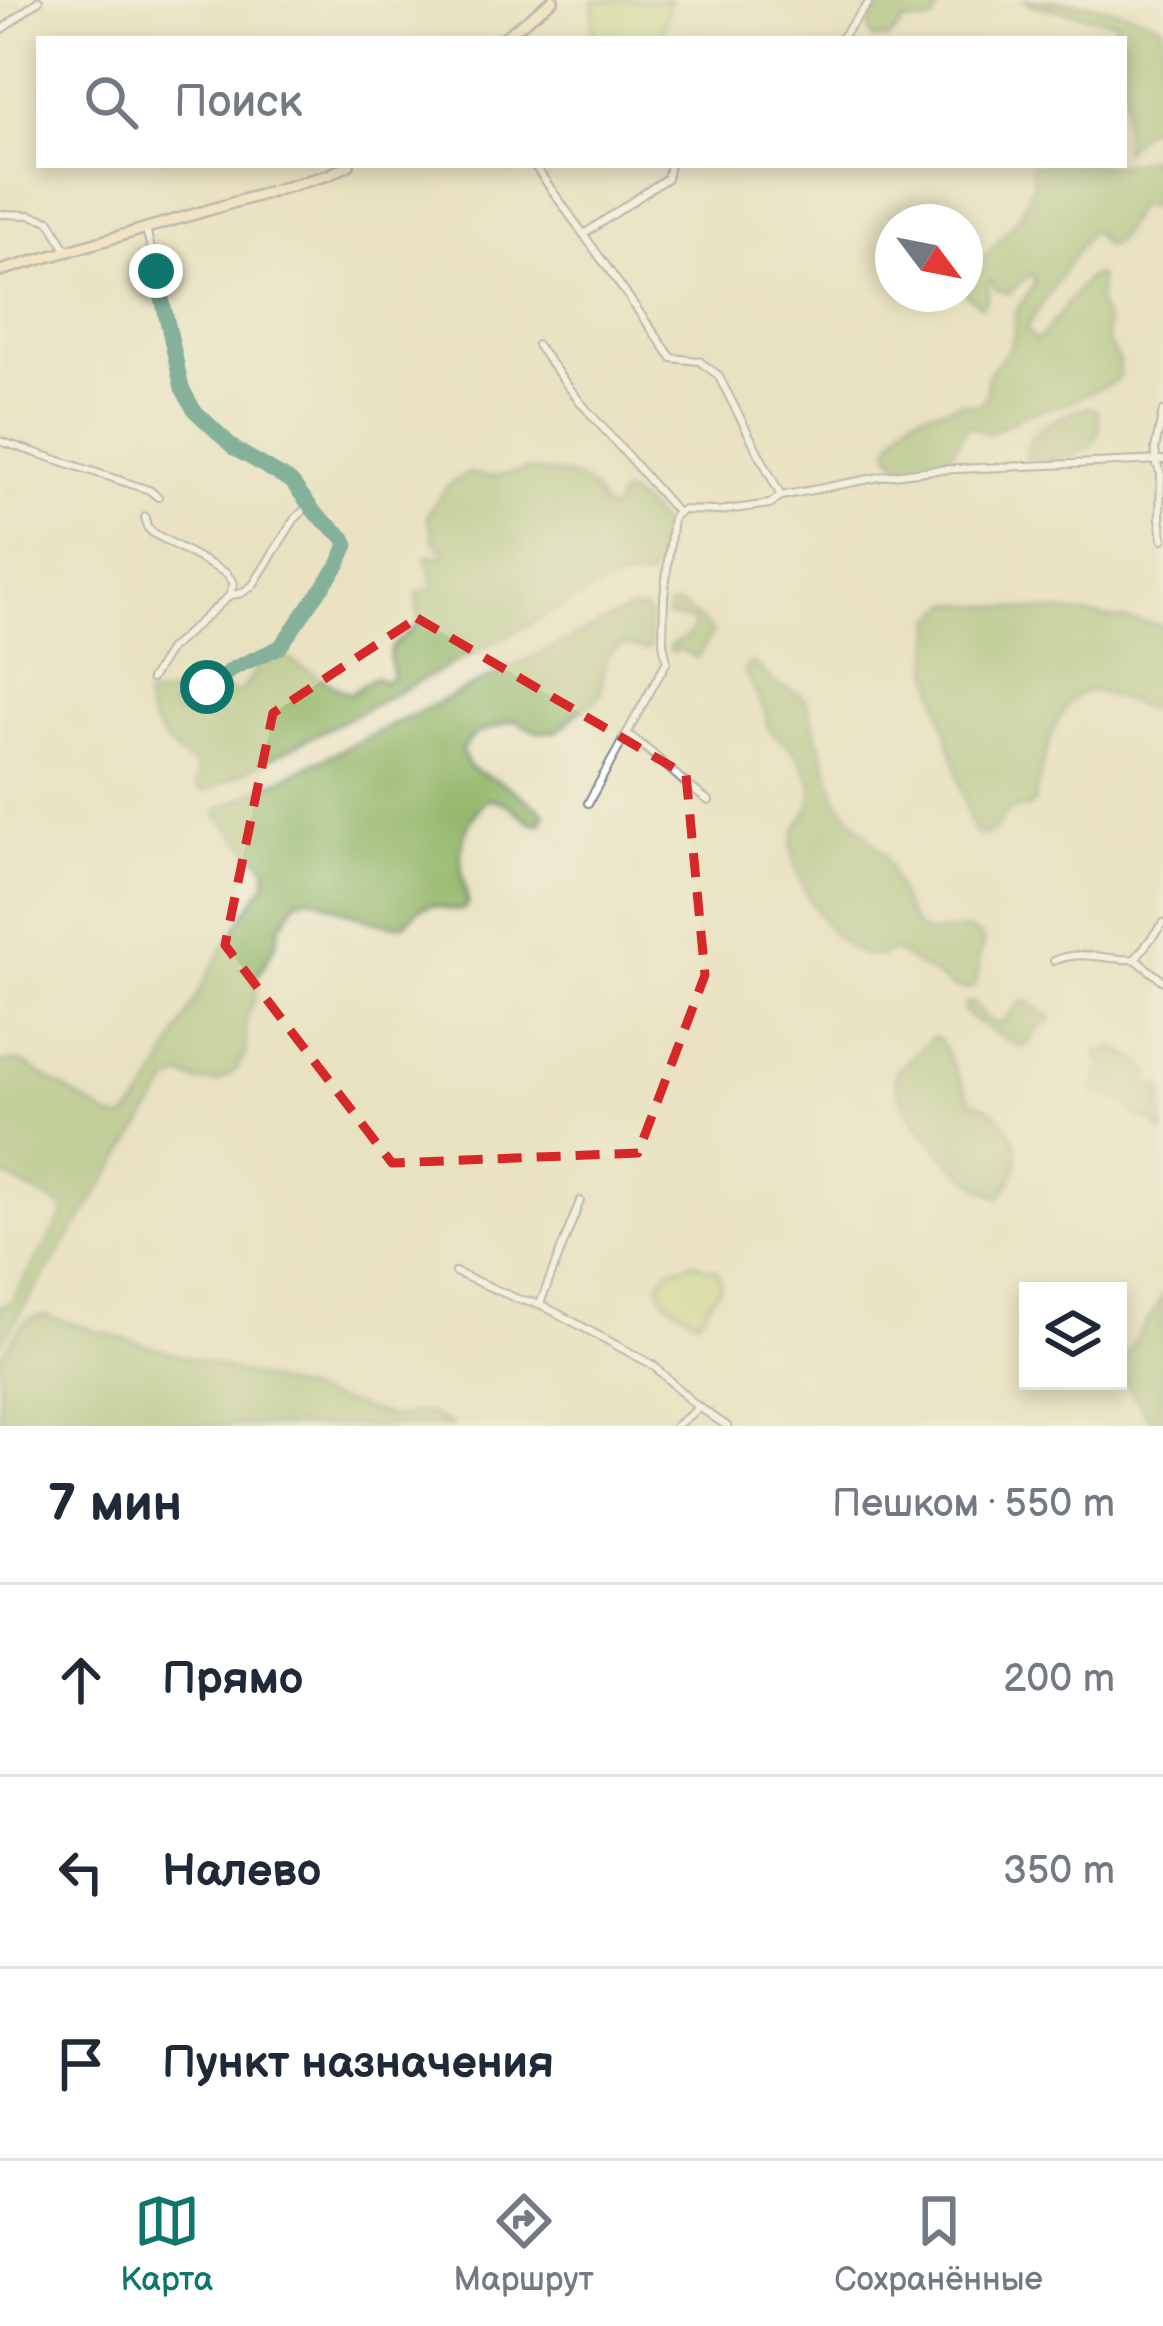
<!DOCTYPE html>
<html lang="ru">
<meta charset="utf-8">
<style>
body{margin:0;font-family:"Balsamiq Sans",sans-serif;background:#f6f6f7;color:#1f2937}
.controls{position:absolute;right:36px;bottom:36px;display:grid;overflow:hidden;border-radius:0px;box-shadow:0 6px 18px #0003}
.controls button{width:108px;height:108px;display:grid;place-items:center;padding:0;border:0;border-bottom:3px solid #e0e1e3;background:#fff;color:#1f2937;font:60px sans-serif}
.compass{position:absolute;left:875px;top:204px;width:108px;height:108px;border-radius:50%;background:#fff;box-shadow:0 6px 18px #0003;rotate:122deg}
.stop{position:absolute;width:36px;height:36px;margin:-27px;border:9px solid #0f766e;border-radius:50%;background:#fff}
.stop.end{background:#0f766e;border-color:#fff;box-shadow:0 3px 12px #0008}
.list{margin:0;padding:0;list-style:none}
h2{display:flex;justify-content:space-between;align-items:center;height:156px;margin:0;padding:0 48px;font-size:51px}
h2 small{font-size:39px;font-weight:400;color:#747a83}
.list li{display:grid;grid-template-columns:78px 1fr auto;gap:36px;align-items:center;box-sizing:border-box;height:192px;padding:0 48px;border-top:3px solid #e0e1e3}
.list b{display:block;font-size:45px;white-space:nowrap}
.list em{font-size:39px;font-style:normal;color:#747a83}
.icon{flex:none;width:66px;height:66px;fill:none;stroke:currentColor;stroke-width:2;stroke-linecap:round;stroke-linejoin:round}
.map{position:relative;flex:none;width:1163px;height:1426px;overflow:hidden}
.search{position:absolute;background:#fff;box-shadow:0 6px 18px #0003;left:36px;right:36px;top:36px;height:132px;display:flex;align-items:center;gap:30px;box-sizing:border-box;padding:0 42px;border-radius:0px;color:#747a83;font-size:45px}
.sheet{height:732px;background:#fff}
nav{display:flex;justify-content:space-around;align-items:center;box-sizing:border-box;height:168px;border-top:3px solid #e0e1e3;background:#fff;font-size:33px;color:#747a83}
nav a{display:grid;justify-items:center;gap:6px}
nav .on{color:#0f766e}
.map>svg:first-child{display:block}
</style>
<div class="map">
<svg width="1163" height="1426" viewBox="0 0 1163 1426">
<rect width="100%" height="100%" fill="#f7f3e8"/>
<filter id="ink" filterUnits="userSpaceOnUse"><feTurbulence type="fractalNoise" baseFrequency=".00833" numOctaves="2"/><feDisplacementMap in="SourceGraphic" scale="24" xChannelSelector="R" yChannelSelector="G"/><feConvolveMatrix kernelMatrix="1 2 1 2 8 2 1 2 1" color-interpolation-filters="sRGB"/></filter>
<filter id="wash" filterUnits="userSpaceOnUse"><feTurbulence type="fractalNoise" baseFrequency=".004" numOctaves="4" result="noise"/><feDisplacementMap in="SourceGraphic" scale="48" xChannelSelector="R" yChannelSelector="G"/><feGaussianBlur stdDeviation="2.7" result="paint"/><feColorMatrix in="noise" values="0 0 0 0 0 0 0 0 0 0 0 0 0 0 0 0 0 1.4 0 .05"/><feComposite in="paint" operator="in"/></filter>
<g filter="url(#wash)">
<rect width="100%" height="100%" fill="#e9e2c1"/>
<g fill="#bcd77c" stroke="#6c836d" stroke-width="3">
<polygon points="594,0 670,0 660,39 593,39"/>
<polygon points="695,1262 704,1268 717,1270 721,1285 697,1320 665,1300 659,1284 668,1270"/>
</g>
<g fill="#95b86c" stroke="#587465" stroke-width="3">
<polygon points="885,0 941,0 941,1 934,20 923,23 905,21 889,39 873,39 868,26"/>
<path d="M 1024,0 C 1074,0 1117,6 1163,25 L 1163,122 L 1142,130 L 1124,151 L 1124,39 L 1107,39 L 1116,29 L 1116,22 L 1030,4 Z"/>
<path d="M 1163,155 L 1163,180 L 1158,184 L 1158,190 L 1163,197 L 1163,209 L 1138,205 L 1117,240 L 1108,247 L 1103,245 L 1094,232 L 1088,233 L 1026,329 L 1035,340 L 1041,338 L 1086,279 L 1095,275 L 1100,278 L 1098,305 L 1106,319 L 1108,342 L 1119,362 L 1120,374 L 1116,381 L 1065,404 L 1027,413 L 989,434 L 969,425 C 959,434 957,450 946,457 C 943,459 931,462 927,463 C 908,469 896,468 889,448 C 895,438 903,422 913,416 C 927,408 945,411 961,402 L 975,406 C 996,394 981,389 989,373 C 992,367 998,363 1002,358 C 1014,343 1016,330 1015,312 L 1033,287 L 1034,279 L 1030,274 L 1009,293 L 996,290 L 992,281 L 989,281 L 987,300 L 981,306 L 966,295 L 965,281 L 1019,217 L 1033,184 L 1031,165 L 1124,165 L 1124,162 L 1127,164 Z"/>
<path d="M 1088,407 L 1097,410 C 1112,455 1058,464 1026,457 C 1026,426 1061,416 1088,407 Z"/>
<path d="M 528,470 C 546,472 572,473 588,485 C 596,491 599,503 606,510 L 614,508 L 619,496 L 625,493 L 648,508 L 661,525 L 664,538 L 660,563 L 647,578 L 621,580 L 591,592 L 205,792 C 190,789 200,777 196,766 C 170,752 148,725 145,697 L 175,693 L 178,698 L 172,709 L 176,714 L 215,682 L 223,683 L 232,693 L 238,693 C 255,679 252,662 277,652 L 348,694 C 359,692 364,680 376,677 L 384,683 L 393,675 C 382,637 401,646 419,623 L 416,594 C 420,592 425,592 429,590 C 439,583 427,566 426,557 L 434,554 L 441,558 L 446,554 L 432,539 L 433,531 L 427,519 L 428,512 L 447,486 L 468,473 L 491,477 Z"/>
<path d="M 951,603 L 1074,613 L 1158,624 L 1163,628 L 1163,715 C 1145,709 1108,692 1091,691 C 1055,690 1039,777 1034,803 L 1028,808 C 996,807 1006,828 984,836 L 975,832 L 970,822 L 930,667 L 934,618 Z"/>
<path d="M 678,604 L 700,619 L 713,632 L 697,658 L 679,649 L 674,652 L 670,650 L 670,646 C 680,638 692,640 694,624 L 692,621 L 667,616 L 669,606 Z"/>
<path d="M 631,609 L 645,611 L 649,616 L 650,647 L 645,650 L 624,644 C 591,657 612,681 595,701 C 593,703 581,709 579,711 C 571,718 566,725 557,731 L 537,732 L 514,720 L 475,734 L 461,750 L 470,768 L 504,784 L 542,810 L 545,815 L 540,824 C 517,821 514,797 486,800 C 455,834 457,860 468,902 L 464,909 C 446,913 441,903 428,906 C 416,908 414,917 405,923 C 390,932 332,906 315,898 L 306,897 L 297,900 L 279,928 L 276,944 L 255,980 L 256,994 L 246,1021 L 246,1053 L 236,1070 L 218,1082 L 200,1082 L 182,1076 L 168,1085 L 0,1344 L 0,1306 L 10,1304 L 65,1213 L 60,1206 L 0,1173 L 0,1062 L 22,1062 L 112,1118 L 125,1119 C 153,1093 167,1054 184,1022 C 207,975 234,925 266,883 L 266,866 L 217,815 L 218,810 Z"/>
<path d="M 750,663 C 761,667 763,673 772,681 C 783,690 796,689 806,700 L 838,802 L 885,856 L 905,908 L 916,927 L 929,934 L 967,929 L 982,937 C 984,955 984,940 980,957 C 977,977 982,995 953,987 L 894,950 C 888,952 883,955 877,956 C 837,962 793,879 792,847 C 791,824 816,812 812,787 C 810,775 799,756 790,747 C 784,741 774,737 769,729 C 762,718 770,724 765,712 C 758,698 750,685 745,670 Z"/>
<path d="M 1026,1001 L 1050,1016 L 1051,1020 L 1038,1027 L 1029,1044 L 1022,1047 C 1011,1043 971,1020 964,1011 L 965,1004 L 972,1002 L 990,1022 L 1001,1023 L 1020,1003 Z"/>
<path d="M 933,1037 L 939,1039 L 971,1100 C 977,1103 984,1105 990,1108 C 994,1111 1001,1119 1004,1123 C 1025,1147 1020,1174 1000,1197 C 969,1190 887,1104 896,1071 Z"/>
<path d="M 1112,1048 C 1127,1054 1144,1061 1151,1075 L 1146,1082 L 1149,1086 L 1163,1086 L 1163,1133 L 1157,1124 L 1136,1116 L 1121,1102 L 1095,1094 L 1093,1088 L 1103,1065 L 1096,1054 Z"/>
<polygon points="1163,1296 1163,1426 1155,1426 1121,1376 1127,1353"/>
<polygon points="43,1315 393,1417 425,1412 454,1426 0,1426 0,1358 22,1324 31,1318"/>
</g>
</g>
<g filter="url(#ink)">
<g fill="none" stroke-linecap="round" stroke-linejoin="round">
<g stroke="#828890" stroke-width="10">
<g id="street">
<polyline points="0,31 39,0"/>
<polyline points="840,39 868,4"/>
<polyline points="534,165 672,358 699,361 718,375 781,496 885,476 933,470 1163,460"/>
<polyline points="0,214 30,215 50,221 67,252"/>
<polyline points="146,229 177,354 182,388 194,410 235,449 292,482 316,514 344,538 347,545 337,565 281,647 234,668 207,687"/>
<polyline points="584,234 667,178 670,165"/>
<polyline points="537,345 581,403 677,512"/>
<polyline points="1163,411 1155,449 1157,465 1161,474 1160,519 1163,539"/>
<polyline points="0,441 149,490 158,497"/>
<polyline points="145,517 147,527 153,533 226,573 234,583 229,596 169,650 151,679"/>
<polyline points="231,595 242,593 253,585 294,520 308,506"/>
<path d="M 627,734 C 657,754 679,781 709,801"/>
<polyline points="588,803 667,661 663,643 664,597 673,517 682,510 719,511 770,504 781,496"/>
<polyline points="1135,959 1163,923"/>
<path d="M 1054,961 C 1082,948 1106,961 1135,959 L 1163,981"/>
<polyline points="455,1272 520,1300 540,1304 653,1365 693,1403 727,1426"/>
<polyline points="540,1304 580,1201"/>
<polyline points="676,1426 699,1408"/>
</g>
</g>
<g stroke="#828890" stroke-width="14">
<g id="secondary">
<polyline points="502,39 553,0"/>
<polyline points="0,271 328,175 349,165"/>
</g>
</g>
<use href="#street" stroke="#fff" stroke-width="6"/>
<use href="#secondary" stroke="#f9e7c3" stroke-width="9"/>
</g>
</g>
<g fill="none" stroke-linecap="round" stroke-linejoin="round" filter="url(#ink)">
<polyline stroke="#0f766e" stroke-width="15" points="156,271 182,388 194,410 235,449 292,482 316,514 344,538 347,545 338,565 280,647 234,668 207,687"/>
</g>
<path d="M0 0H1163V1426H0ZM 417,618 L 686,775 L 705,975 L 638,1153 L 392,1163 L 225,945 L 273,713 Z" fill="#e9e2c1" fill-opacity=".55" fill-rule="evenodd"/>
<path fill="none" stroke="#d62828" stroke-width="9" stroke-dasharray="24 15" stroke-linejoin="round" d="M 417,618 L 686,775 L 705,975 L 638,1153 L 392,1163 L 225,945 L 273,713 Z"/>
</svg>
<div class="controls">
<button><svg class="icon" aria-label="layers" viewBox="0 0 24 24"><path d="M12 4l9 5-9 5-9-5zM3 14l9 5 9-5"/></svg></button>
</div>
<svg class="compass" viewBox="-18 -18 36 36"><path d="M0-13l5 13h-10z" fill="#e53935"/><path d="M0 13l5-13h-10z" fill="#747a83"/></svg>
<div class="stop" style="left:207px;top:687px"></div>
<div class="stop end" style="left:156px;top:271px"></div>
<div class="search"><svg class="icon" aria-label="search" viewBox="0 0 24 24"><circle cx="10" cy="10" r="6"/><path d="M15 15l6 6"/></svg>Поиск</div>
</div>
<section class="sheet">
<h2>7 мин<small>Пешком · 550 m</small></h2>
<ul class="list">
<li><svg class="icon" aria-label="ahead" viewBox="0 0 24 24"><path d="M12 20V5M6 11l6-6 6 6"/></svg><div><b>Прямо</b></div><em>200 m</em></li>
<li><svg class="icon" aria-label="left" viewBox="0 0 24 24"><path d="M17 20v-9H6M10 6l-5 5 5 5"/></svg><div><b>Налево</b></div><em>350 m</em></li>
<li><svg class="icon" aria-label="arrive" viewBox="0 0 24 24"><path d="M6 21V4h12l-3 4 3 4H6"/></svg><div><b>Пункт назначения</b></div></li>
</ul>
</section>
<nav>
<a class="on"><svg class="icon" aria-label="map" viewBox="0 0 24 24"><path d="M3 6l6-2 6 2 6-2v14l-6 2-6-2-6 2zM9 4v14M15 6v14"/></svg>Карта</a>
<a><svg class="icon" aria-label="directions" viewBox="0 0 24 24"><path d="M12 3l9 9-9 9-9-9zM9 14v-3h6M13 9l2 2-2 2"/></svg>Маршрут</a>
<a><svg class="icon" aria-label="saved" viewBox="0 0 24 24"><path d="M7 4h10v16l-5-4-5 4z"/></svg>Сохранённые</a>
</nav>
